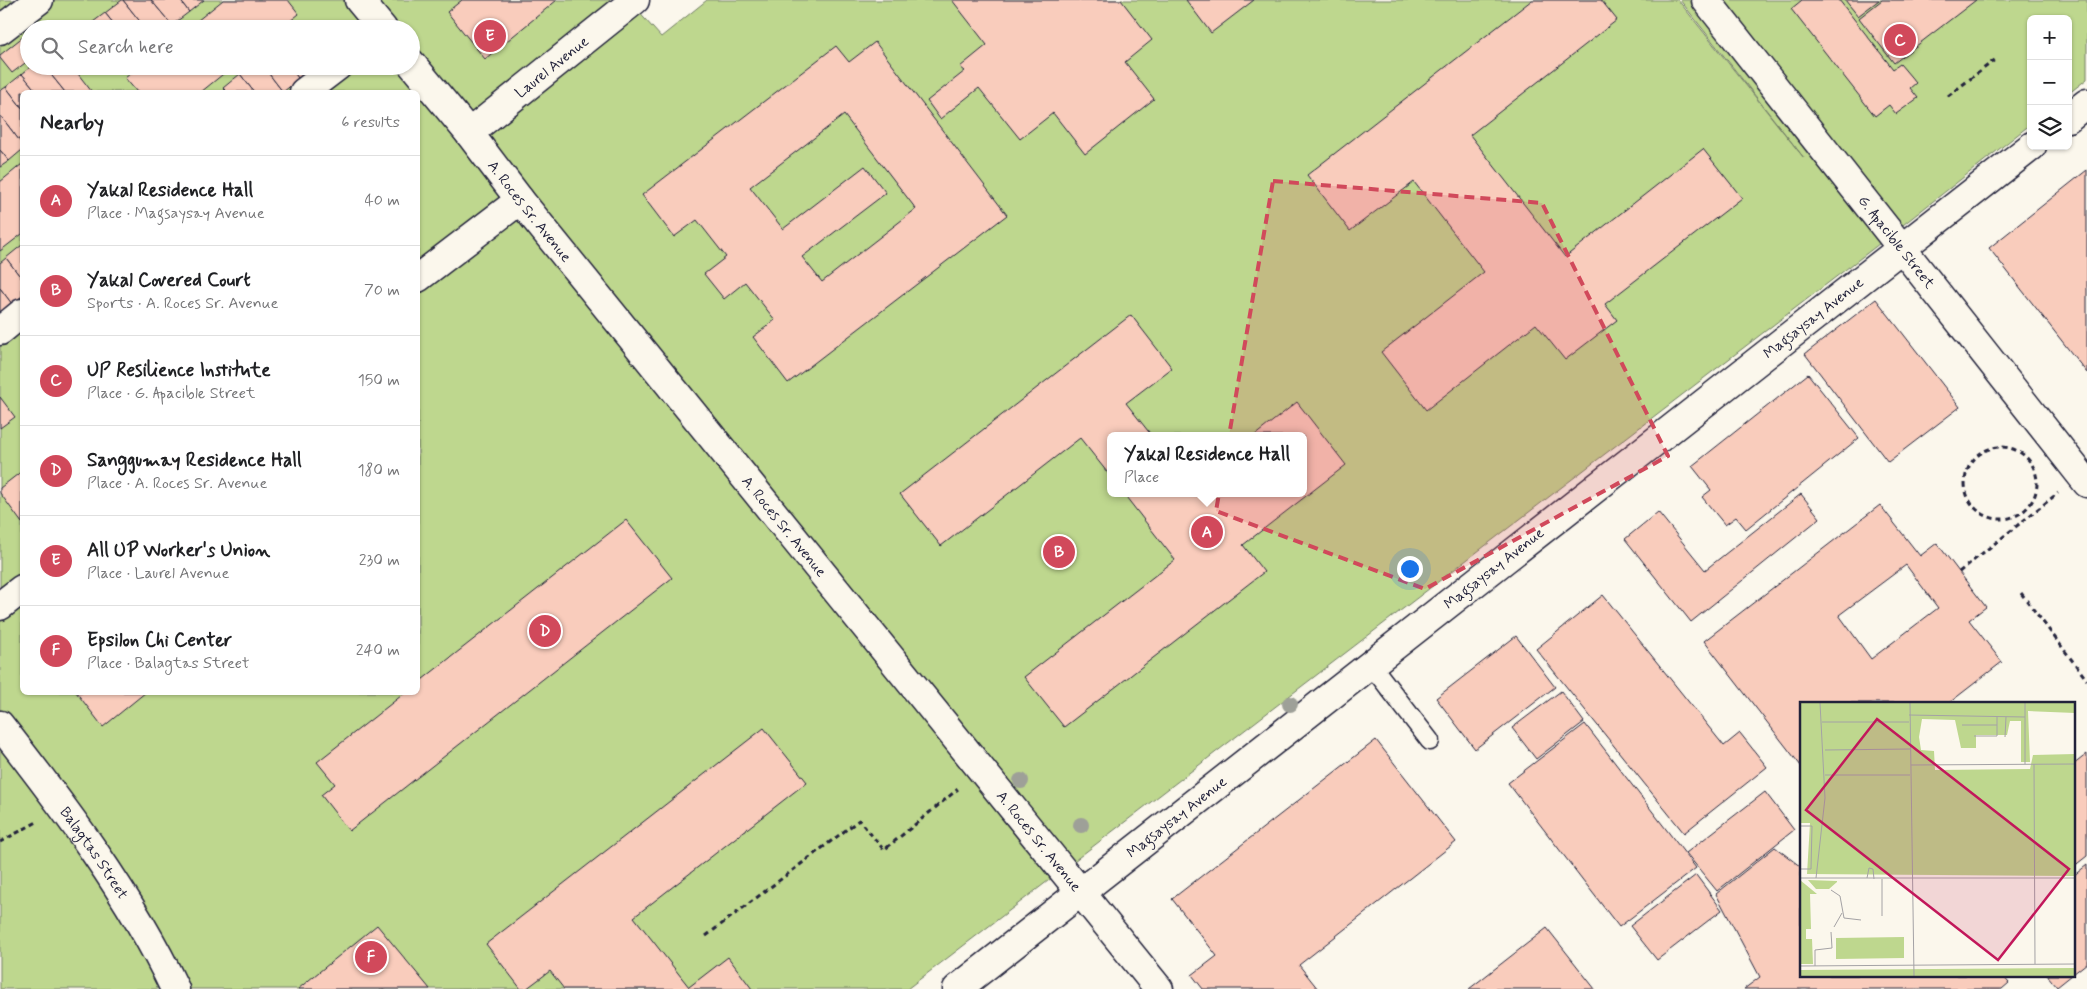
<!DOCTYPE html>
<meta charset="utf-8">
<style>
body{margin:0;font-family:Mynerve,sans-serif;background:#f2f2f2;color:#202124}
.controls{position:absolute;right:15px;top:15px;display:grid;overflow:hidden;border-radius:8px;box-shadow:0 1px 4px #0004}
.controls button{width:45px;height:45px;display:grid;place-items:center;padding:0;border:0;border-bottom:1px solid #e0e0e0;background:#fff;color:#202124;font:25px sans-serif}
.you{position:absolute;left:1409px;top:568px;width:18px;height:18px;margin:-12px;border:4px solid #fff;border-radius:50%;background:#1a73e8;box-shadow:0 0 0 8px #1a73e833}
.badge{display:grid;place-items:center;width:32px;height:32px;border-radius:50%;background:#d1495b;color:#fff;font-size:16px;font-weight:700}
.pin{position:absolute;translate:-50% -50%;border:2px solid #fff;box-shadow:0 1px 5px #0006}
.popup{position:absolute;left:1107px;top:432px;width:200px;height:65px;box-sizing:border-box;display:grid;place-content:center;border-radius:8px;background:#fff;filter:drop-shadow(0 1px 4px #0005);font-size:16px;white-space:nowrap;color:#757577}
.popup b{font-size:19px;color:#202124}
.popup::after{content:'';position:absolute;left:50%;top:100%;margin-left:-10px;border:10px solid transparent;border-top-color:#fff}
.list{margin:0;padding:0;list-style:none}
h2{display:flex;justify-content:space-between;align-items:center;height:65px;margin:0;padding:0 20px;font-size:21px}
h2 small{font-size:16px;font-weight:400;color:#757577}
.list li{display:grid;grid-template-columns:32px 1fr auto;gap:15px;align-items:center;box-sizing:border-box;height:90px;padding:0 20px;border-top:1px solid #e0e0e0}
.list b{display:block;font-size:19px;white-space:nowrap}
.list p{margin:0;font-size:16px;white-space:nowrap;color:#757577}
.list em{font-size:16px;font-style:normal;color:#757577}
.icon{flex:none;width:28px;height:28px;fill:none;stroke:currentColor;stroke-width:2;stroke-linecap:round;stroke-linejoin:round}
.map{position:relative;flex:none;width:2087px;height:989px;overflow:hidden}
.search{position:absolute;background:#fff;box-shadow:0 1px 4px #0004;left:20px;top:20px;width:400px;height:55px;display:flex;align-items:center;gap:12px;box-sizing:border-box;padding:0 18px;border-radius:28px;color:#757577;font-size:19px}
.panel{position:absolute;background:#fff;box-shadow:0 1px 4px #0004;left:20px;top:90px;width:400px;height:605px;border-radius:8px}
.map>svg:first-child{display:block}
</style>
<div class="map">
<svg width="2087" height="989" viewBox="0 0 2087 989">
<rect width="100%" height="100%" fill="#fbf7ec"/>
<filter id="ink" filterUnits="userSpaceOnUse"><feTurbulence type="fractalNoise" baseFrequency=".02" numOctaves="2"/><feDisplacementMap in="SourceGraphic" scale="10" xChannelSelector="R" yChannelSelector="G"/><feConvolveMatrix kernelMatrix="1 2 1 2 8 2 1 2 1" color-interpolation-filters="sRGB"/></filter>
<g filter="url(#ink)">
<path fill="#bed78e" stroke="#707c64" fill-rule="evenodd" d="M 0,0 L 628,0 L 661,37 L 707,0 L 1678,0 L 1804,158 L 1680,0 L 2087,0 L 2087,79 L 2068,94 L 2068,19 L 2031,19 L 2031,124 L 1875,247 L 907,989 L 0,989 ZM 29,29 L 411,29 L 411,66 L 29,66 ZM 22,92 L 418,92 L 418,692 L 22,692 ZM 1111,436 L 1303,436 L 1303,493 L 1111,493 Z"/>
<g fill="#f9ccbc" stroke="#22223b" fill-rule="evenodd">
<polygon points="122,0 123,0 146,29 118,29 105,13"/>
<polygon points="123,0 151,0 172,25 167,29 146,29"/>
<polygon points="151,0 180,0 189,12 172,25"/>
<polygon points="180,0 204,0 189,12"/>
<polygon points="223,0 288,0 299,14 280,29 187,29"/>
<polygon points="462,0 557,0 485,59 447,12"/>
<polygon points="952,0 1121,0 1152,40 1125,62 1154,99 1085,154 1053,113 1020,139 979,88 940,119 927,101 965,71 960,67 987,45"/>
<polygon points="1186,0 1254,0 1211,33"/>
<polygon points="1532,0 1601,0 1617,20 1470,135 1565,257 1703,149 1742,198 1605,304 1617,320 1565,360 1536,324 1426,410 1381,352 1484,272 1414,182 1350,231 1307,175"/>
<polygon points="1802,0 1839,0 1893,69 1900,64 1916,83 1910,88 1918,98 1896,114 1889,105 1875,116 1791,9"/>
<polygon points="1845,0 1879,0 1858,16"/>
<polygon points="1882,0 1976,0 1894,63 1859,18"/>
<polygon points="105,13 118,29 92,29 89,25"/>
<polygon points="24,36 29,41 29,60 12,73 0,58 0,55"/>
<path d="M 875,42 L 1007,215 L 788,383 L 753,337 L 775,320 L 745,282 L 724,299 L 704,274 L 726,257 L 697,220 L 674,237 L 642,195 L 836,46 L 849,62 ZM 844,115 L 916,209 L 822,282 L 802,257 L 886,193 L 865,166 L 783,229 L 750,187 Z"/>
<polygon points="32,66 44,66 65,92 37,92 22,74"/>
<polygon points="44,66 72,66 92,92 65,92"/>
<polygon points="140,66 233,66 201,92 137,92 125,78"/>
<polygon points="250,66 263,66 283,92 254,92 240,74"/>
<polygon points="263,66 289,66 299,79 283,92"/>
<polygon points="289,66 314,66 314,67 299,79"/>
<polygon points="22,74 37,92 22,92 22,108 6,87"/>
<polygon points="240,74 254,92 227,92 223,88"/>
<polygon points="6,87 22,108 22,144 0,115 0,91"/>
<polygon points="0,115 22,144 22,150 9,161 0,150"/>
<polygon points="0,150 9,161 0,167"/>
<polygon points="22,164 22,234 0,251 0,182"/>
<polygon points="2087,170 2087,373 1989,248"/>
<polygon points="22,245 22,279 6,258"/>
<polygon points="6,258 22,279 22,296 12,304 0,288 0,263"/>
<polygon points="0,288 12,304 0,314"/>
<polygon points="1876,299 1960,407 1888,462 1805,354"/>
<polygon points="1131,315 1172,368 1126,403 1152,436 1111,436 1111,477 1080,438 941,546 900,494"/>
<polygon points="1808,374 1859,438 1746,529 1736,517 1725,525 1702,497 1711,490 1692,466"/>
<polygon points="0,397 15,417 0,428"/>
<polygon points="1297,402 1346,465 1243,545 1264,572 1064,727 1024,677 1175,560 1123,493 1303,493 1303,436 1254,436"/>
<polygon points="22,471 22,523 0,493 0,488"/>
<polygon points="1801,494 1820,518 1691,622 1625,539 1658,512 1705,570"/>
<path d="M 1880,505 L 1920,556 L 1937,543 L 1959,572 L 1986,607 L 1969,620 L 2002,662 L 1949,703 L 1801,703 L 1801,766 L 1704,641 ZM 1906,565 L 1938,608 L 1871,659 L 1839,615 Z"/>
<polygon points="626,520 672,578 349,831 321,795 335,784 317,762 406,692 418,692 418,683"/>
<polygon points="1603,595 1724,746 1740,733 1767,767 1684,833 1536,649"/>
<polygon points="1516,636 1555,687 1475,749 1436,698"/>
<polygon points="1561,691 1584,722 1536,759 1512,728"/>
<polygon points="76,692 146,692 103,727"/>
<polygon points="1585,724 1696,868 1619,927 1508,783"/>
<polygon points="764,728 807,782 634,917 689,987 728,957 752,989 564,989 550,971 526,989 521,989 486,944"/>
<polygon points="1376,740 1456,842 1299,965 1318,989 1203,989 1192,975 1217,956 1172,899"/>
<polygon points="2087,754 2087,856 2073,867 2073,765"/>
<polygon points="1765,792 1794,830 1717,891 1686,853"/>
<polygon points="1775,847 1801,867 1801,975 2002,975 2009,983 2002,989 1744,989 1760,977 1716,894"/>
<polygon points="2087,865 2087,963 2073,974 2073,876"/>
<polygon points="1696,875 1722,910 1657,960 1630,926"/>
<polygon points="377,925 430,989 298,989"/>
<polygon points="1547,928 1595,989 1469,989"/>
<polygon points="2047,975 2072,975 2057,987"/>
</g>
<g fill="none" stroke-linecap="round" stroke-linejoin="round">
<g stroke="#22223b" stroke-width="21">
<polyline id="service" points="1372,666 1430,741"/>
</g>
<g stroke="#22223b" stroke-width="31">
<g id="minor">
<polyline points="359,0 383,29"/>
<path id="s1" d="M 1706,0 L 2087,483"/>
<polyline points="0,30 39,0"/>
<path id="s2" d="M 411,63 L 469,133 L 520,200 L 1159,989"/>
<polyline points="304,92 338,66"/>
<polyline points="2068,118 2087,103"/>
<path id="s3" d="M 469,133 L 635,0"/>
<polyline points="418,278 520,200"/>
<polyline points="0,331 22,313"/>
<polyline points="0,606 22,589"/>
<path id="s4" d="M 0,725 C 64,807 130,894 175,989"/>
<path id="s5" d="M 957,989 L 2032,146"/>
</g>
</g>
<g stroke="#22223b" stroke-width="3" stroke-dasharray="5 4" stroke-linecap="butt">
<polyline points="1948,96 1996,59"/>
<circle cx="2001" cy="483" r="36"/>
<polyline points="1959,572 2058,493"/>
<polyline points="2021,593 2087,680"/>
<polyline points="0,842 37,822"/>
<polyline points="706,936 859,820 884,850 958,789"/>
</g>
<use href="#service" stroke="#fbf7ec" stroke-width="18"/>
<use href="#minor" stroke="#fbf7ec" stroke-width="28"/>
</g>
<g fill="#9ea098">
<circle cx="1290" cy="704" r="8"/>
<circle cx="1021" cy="781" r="8"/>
<circle cx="1081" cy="825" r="8"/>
</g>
</g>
<path fill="#d1495b" fill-opacity="0.2" stroke="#d1495b" stroke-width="4" stroke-dasharray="10 6" stroke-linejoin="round" d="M 1273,181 L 1542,203 L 1668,456 L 1425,589 L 1216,511 Z"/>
<g text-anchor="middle" stroke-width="4.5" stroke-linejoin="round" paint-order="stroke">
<g font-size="15" fill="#22223b" stroke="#fbf7ec">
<text dy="5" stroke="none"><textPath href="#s3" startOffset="106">Laurel Avenue</textPath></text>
<text dy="5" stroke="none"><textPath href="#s2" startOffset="190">A. Roces Sr. Avenue</textPath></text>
<text dy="5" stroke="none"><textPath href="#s1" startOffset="308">G. Apacible Street</textPath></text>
<text dy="5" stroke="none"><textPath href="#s5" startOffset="1088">Magsaysay Avenue</textPath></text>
<text dy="5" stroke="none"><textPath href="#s2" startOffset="595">A. Roces Sr. Avenue</textPath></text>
<text dy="5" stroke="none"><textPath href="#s5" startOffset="682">Magsaysay Avenue</textPath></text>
<text dy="5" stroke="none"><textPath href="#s5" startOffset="279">Magsaysay Avenue</textPath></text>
<text dy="5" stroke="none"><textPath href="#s2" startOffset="1000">A. Roces Sr. Avenue</textPath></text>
<text dy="5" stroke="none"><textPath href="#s4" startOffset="159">Balagtas Street</textPath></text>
</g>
</g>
<g transform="translate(1800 702)">
<rect width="275" height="275" fill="#fbf7ec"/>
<path d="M 0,1 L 275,1 L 275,11 L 228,9 L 230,60 L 221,60 L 221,19 L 210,19 L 207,33 L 176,33 L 176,46 L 161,46 L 155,18 L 122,17 L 119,35 L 121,48 L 134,49 L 135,68 L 230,67 L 233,53 L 275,52 L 275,174 L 7,172 L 10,121 L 0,121 ZM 0,178 L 17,192 L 10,192 L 11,227 L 6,227 L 6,237 L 12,237 L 13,262 L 0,262 ZM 8,178 L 37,179 L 37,180 L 29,187 L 16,187 ZM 104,235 L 104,256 L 36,257 L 36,236 ZM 275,266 L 275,274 L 0,274 L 0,268 Z" fill="#bed78e"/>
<path fill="none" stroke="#a4a2a5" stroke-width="1" d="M 110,1 L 114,274M 109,13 L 225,15M 22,20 L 109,20M 162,23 L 197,23M 174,34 L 197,34 L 197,15M 205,35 L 206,15M 25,48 L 110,47M 225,62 L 225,1M 234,62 L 235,262M 111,63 L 275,62M 25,73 L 110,73M 0,124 L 12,124 L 11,167 L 0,167M 0,176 L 275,176M 16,176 L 25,96 L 20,1M 67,176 L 69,166 L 73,167 L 74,177M 31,188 L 40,194 L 44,216 L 61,218M 82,214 L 82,177M 34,225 L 42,211M 0,264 L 275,262M 15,264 L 15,248 L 32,246 L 31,230"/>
<path fill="#c2185b" fill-opacity="0.15" stroke="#c2185b" stroke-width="2.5" d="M 77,17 L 269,167 L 198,258 L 6,108 Z"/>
<rect width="275" height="275" fill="none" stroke="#22223b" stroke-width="2.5"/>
</g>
</svg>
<div class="controls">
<button>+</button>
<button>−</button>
<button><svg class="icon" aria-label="layers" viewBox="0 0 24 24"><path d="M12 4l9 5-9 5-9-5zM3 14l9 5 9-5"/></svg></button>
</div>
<div class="you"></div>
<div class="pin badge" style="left:1207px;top:532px">A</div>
<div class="popup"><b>Yakal Residence Hall</b>Place</div>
<div class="pin badge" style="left:1059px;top:552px">B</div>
<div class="pin badge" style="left:1900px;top:40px">C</div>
<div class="pin badge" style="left:545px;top:631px">D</div>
<div class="pin badge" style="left:490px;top:36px">E</div>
<div class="pin badge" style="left:371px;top:957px">F</div>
<div class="search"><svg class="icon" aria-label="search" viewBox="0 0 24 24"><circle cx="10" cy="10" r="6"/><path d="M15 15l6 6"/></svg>Search here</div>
<section class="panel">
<h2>Nearby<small>6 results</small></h2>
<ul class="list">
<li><span class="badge">A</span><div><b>Yakal Residence Hall</b><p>Place · Magsaysay Avenue</p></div><em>40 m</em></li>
<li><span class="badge">B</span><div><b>Yakal Covered Court</b><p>Sports · A. Roces Sr. Avenue</p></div><em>70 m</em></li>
<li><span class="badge">C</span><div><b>UP Resilience Institute</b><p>Place · G. Apacible Street</p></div><em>150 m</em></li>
<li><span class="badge">D</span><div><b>Sanggumay Residence Hall</b><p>Place · A. Roces Sr. Avenue</p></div><em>180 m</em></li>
<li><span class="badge">E</span><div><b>All UP Worker's Union</b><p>Place · Laurel Avenue</p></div><em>230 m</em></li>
<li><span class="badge">F</span><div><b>Epsilon Chi Center</b><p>Place · Balagtas Street</p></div><em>240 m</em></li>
</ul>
</section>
</div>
